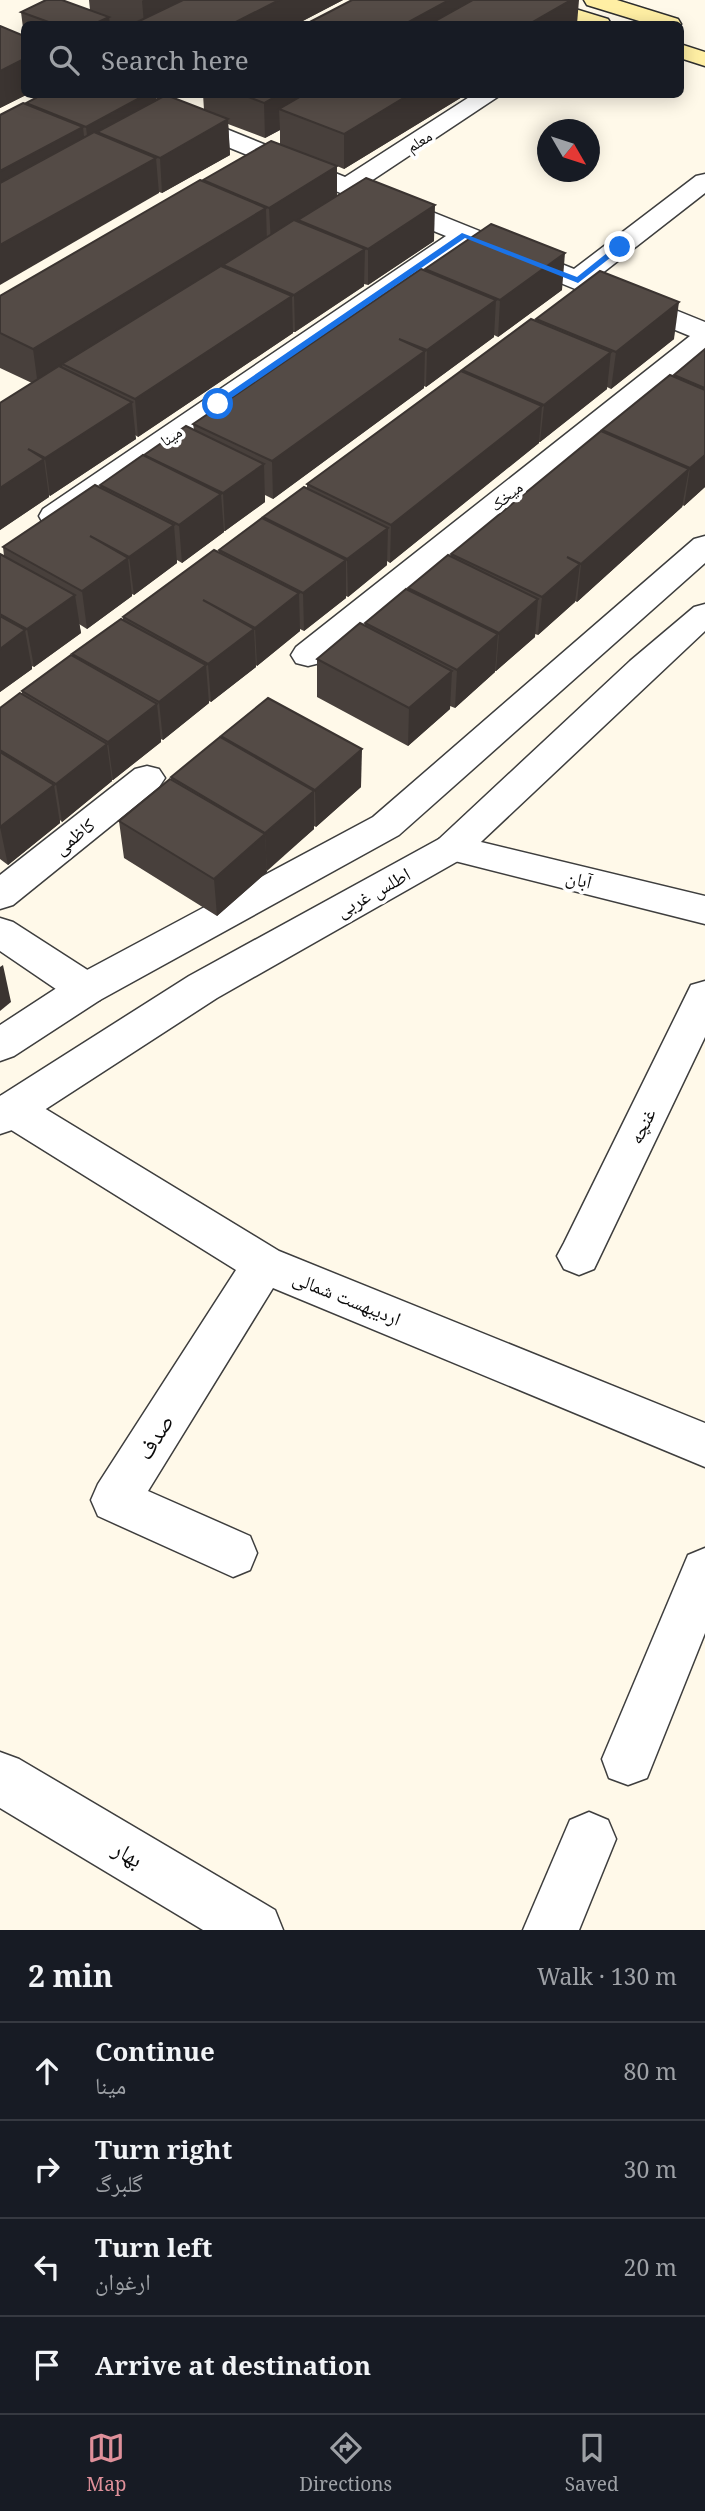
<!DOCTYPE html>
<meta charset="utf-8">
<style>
body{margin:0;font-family:"Noto Serif","Noto Naskh Arabic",serif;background:#242831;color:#f1f3f6}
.compass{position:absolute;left:537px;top:119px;width:63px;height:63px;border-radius:50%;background:#171b24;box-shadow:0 4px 18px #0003;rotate:129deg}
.stop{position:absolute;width:21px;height:21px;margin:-16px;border:5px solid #1a73e8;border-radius:50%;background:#fff}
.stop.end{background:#1a73e8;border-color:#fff;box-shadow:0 2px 7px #0008}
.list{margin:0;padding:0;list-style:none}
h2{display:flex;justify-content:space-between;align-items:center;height:91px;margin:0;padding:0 28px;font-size:30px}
h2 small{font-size:23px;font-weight:400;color:#9ea1a6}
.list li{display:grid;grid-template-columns:46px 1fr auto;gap:21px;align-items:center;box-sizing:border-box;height:98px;padding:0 28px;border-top:2px solid #363941}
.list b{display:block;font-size:26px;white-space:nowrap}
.list p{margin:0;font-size:23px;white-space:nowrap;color:#9ea1a6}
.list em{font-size:23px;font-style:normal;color:#9ea1a6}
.icon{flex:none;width:38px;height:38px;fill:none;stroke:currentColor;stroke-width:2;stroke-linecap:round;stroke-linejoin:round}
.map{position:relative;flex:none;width:705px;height:1930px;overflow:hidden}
.search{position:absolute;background:#171b24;box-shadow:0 4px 18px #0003;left:21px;right:21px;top:21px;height:77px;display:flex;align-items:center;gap:18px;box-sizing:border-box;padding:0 24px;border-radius:10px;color:#9ea1a6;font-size:26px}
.sheet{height:483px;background:#171b24}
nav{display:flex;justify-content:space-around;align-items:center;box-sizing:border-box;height:98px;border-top:2px solid #363941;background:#171b24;font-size:19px;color:#9ea1a6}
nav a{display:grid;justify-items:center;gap:4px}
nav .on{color:#df909a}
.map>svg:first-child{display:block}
</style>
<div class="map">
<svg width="705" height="1930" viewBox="0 0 705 1930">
<rect width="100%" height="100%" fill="#fff9e9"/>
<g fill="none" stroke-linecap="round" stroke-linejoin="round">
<g stroke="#3e3e3e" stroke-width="3">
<g id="minor">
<polygon points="107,94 140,94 345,177 474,94 502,94 365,185 574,269 696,176 705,174 705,193 596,278 705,322 705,351 320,663 308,666 296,663 291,655 296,647 690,336 468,245 65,523 54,525 43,523 39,516 43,509 446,236 110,99"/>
<polygon points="147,766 159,769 165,778 159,787 13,905 0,909 0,875 135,769"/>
<polygon points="452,835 705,896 705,924 439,857 434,848 439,839"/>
<polygon points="0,918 13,922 100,978 105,989 100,1000 86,1004 72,1000 0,951"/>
<polygon points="705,981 705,1037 594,1269 579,1275 564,1269 557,1256 564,1243 691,985"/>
<polygon points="11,1092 26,1097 279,1251 705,1423 705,1467 273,1288 148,1491 250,1536 257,1553 250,1570 233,1577 98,1516 91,1500 98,1484 236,1270 0,1123 0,1096"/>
<polygon points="705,1548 705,1633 647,1778 628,1785 609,1778 602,1759 688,1555"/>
<polygon points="0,1752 19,1759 275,1910 283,1930 203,1930 0,1808"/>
<polygon points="589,1812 608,1820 616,1839 579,1930 523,1930 570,1820"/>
</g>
</g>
<g stroke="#3e3e3e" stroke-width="3">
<g id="tertiary">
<polygon points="705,536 705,563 399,835 100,1000 14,1056 0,1061 0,1025 72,978 373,817 694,539"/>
<polygon points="705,604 705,631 465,857 217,998 15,1129 0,1134 0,1096 189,976 439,839 630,661 694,607"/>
</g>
</g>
<g stroke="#2d2d2d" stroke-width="3">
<g id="secondary">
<polygon points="513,0 546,0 608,19 611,24 579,24 516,5"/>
<polygon points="584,0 617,0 678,19 681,24 649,24 587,5"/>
<polygon points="680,44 705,52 705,66 680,58"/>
</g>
</g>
<use href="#minor" fill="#fff" fill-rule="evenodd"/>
<use href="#tertiary" fill="#fff" fill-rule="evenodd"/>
<use href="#secondary" fill="#ffefa4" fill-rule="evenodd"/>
</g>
<g fill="#48403c">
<polygon points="89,0 343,0 297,24 118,24 109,21 110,24 24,24 24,94 28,94 0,108 0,26 24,36 21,12 90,10"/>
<polygon points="43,94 167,94 156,99 156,101 204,110 203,94 467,94 344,169 337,166 337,196 434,241 368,285 364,284 364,286 295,332 293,332 293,333 138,437 135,435 136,439 50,496 49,495 49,497 0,530 0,403 32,383 0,368 0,296 203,182 203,180 280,144 280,130 265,138 228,124 230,155 162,193 159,192 159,193 27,104 26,103"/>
<polygon points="425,269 562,290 498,337 494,335 494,337 426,387 424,386 424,388 273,499 265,495 265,502 225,531 224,531 224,532 182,563 177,560 177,563 134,595 132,594 132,596 87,629 79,624 81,633 34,667 32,666 32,669 0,692 0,554 4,556 3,547 100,487 100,485 144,456 144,455 194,430 193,424 425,271"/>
<polygon points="536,319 674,339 611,389 607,387 607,389 540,442 539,442 539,443 390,563 387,561 387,565 348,597 346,596 346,598 304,631 300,629 300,631 257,666 256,665 256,667 211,702 209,701 209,703 163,740 161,739 161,742 113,780 112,780 112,781 62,822 60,820 60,823 8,865 0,859 0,708 22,694 22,691 73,656 72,654 123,620 123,617 219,552 219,550 263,519 263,517 307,488 307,484 462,371 462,370 535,320"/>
<polygon points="705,349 705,487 684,506 683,505 682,507 577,602 575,601 575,602 538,635 535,634 535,637 496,671 495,671 495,672 455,708 450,706 450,709 408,746 317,697 317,659 365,626 365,623 408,590 408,588 451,556 451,554 602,432 602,430 673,377 674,375"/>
<polygon points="221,736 361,787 316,827 314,826 314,829 266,870 267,872 217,916 124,858 119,821 171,780 171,777 221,738"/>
</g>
<g fill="#3b3431">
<polygon points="143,0 214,0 144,24 142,1"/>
<polygon points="279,0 343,0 297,24 232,24"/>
<polygon points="449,0 501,0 465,24 405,24"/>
<polygon points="571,0 579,0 577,24 529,24"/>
<polygon points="109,17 110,24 94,24"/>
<polygon points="24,59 24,94 28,94 0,108 0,71"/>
<polygon points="147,94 156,94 158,125 97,132 100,157 90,162 86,127"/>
<polygon points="157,94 167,94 157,100"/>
<polygon points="280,94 342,94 279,109 280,130 265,138 264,103"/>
<polygon points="410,94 467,94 344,169 344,134"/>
<polygon points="228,119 230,155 162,193 160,158"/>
<polygon points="83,127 87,163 0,210 0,171"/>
<polygon points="156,158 159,193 0,285 0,245"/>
<polygon points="337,166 337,202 298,220 298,227 271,244 269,208"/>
<polygon points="435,205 434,241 368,285 368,249"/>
<polygon points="266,208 267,244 223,265 223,271 62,364 63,371 38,386 33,349"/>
<polygon points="365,249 364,286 295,332 294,295"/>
<polygon points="565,253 562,290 498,337 500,300"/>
<polygon points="292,296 293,333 138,437 135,399"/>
<polygon points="496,300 494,337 426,387 427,350"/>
<polygon points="679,302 674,339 611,389 616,352"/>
<polygon points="425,351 424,388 273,499 272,461"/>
<polygon points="611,352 607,389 540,442 544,405"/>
<polygon points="132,402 136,439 50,496 45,458"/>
<polygon points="542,406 539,443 390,563 391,525"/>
<polygon points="705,455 705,487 684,506 690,468"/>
<polygon points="44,459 49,497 0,530 0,488"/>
<polygon points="264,464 265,502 225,531 223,493"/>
<polygon points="689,469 682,507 577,602 581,564"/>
<polygon points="221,494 224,532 182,563 179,525"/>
<polygon points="174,525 177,563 134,595 129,557"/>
<polygon points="388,528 387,565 348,597 347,559"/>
<polygon points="128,558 132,596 87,629 82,591"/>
<polygon points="346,560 346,598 304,631 303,593"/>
<polygon points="580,564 575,602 538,635 542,597"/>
<polygon points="299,593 300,631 257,666 255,628"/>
<polygon points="75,595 81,633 34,667 27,629"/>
<polygon points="538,599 535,637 496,671 499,633"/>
<polygon points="254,629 256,667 211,702 208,664"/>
<polygon points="25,630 32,669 0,692 0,649"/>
<polygon points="498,634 495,672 455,708 457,670"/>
<polygon points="206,665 209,703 163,740 159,702"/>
<polygon points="452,671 450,709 408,746 409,708"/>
<polygon points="157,704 161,742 113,780 108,742"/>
<polygon points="107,744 112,781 62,822 56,784"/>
<polygon points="362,749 361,787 316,827 315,790"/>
<polygon points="54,785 60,823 8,865 0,827"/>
<polygon points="314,791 314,829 267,871 265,833"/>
<polygon points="265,834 267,872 217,916 214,879"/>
<polygon points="3,965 11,1002 0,1011 0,967"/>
</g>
<g fill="#544b46" stroke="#3b3431" stroke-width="2">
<polygon points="46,0 62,0 109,17 94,24 54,24 21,12"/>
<polygon points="183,0 279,0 232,24 133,24"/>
<polygon points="352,0 449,0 405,24 306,24"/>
<polygon points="473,0 571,0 529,24 430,24"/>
<polygon points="0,26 24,36 24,59 0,71"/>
<polygon points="43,94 147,94 86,127 26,103"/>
<polygon points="241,94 280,94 264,103"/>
<polygon points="305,94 410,94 344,134 279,109"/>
<polygon points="166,95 228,119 160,158 97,132"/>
<polygon points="23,103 83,127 0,171 0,115"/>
<polygon points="94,132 156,158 0,245 0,183"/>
<polygon points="271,141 337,166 269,208 203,180"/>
<polygon points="366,178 435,205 368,249 298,220"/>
<polygon points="200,180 266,208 33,349 0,333 0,296"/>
<polygon points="294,220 365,249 294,295 223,265"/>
<polygon points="491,224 565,253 500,300 425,269"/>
<polygon points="221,266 292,296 135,399 62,364"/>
<polygon points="421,269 496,300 427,350 399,339 425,351 272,461 193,424"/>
<polygon points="600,271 679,302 616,352 536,319"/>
<polygon points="531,319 611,352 544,405 462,370"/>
<polygon points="705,349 705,388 674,375"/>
<polygon points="59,366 132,402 45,458 28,449 44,459 0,488 0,403"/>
<polygon points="461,371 542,406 391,525 307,484"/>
<polygon points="670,375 705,390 705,455 690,468 602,430"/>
<polygon points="186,426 264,464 223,493 144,455"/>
<polygon points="601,431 689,469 581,564 567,557 580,564 542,597 451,554"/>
<polygon points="143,455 221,494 179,525 100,485"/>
<polygon points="95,485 174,525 129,557 90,536 128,558 82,591 3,547"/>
<polygon points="304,487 388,528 347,559 263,517"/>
<polygon points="262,518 346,560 303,593 219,550"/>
<polygon points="214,550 299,593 255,628 203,600 254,629 208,664 123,617"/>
<polygon points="0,554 75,595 27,629 0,614"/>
<polygon points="448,555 538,599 499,633 408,588"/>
<polygon points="406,589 498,634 457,670 365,623"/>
<polygon points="0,616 25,630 0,649"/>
<polygon points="121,619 206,665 159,702 72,654"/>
<polygon points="360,623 452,671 409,708 317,659"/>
<polygon points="71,655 157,704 108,742 22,691"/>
<polygon points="20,693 107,744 56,784 0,750 0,708"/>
<polygon points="268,698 362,749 315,790 221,736"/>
<polygon points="220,737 314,791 265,833 171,777"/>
<polygon points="0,752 54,785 0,827"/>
<polygon points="170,779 265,834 214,879 119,821"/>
</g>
<polygon fill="#1a73e8" points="462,233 577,277 617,245 624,247 578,283 465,238 221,405 215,405 215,402"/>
<g text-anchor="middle" stroke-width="7" stroke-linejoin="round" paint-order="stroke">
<g font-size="16" fill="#0b0b0b" stroke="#fff">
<text transform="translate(419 141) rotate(-32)" y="6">معلم</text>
<text transform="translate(171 436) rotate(-34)" y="6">مینا</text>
<text transform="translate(506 496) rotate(-39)" y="6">میخک</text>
</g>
<g font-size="19" fill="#0b0b0b" stroke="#fff">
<text transform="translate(74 836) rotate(-38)" y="7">کاظمی</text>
<text transform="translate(579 879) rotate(14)" y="7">آبان</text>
<text transform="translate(373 892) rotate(-29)" y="7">اطلس غربی</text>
<text transform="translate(642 1126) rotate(-64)" y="7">غنچه</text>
<text transform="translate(347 1298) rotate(22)" y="7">اردیبهست شمالی</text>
</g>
<g font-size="23" fill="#0b0b0b" stroke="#fff">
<text transform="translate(155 1437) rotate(-58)" y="8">صدف</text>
<text transform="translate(128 1854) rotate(31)" y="8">بهار</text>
</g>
</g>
</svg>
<svg class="compass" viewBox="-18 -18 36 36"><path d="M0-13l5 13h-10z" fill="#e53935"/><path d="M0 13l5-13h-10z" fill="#9ea1a6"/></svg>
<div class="stop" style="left:218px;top:404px"></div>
<div class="stop end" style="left:620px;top:247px"></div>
<div class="search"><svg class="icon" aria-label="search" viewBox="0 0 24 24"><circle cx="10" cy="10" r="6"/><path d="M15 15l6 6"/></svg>Search here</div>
</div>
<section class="sheet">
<h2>2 min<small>Walk · 130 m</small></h2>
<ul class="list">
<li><svg class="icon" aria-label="ahead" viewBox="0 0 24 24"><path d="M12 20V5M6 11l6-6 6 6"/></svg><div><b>Continue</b><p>مینا</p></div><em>80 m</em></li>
<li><svg class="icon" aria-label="right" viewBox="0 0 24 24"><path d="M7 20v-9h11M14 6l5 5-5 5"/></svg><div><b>Turn right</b><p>گلبرگ</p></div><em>30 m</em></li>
<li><svg class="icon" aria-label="left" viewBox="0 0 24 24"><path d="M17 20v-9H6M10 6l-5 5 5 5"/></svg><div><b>Turn left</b><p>ارغوان</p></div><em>20 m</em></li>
<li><svg class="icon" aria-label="arrive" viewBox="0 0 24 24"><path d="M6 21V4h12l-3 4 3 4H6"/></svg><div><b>Arrive at destination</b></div></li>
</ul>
</section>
<nav>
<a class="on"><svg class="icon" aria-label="map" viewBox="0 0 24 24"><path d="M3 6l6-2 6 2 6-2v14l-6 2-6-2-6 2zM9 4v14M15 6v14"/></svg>Map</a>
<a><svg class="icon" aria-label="directions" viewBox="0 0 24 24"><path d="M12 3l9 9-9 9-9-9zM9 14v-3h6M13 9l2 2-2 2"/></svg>Directions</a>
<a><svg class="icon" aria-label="saved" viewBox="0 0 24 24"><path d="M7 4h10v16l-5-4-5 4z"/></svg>Saved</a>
</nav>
